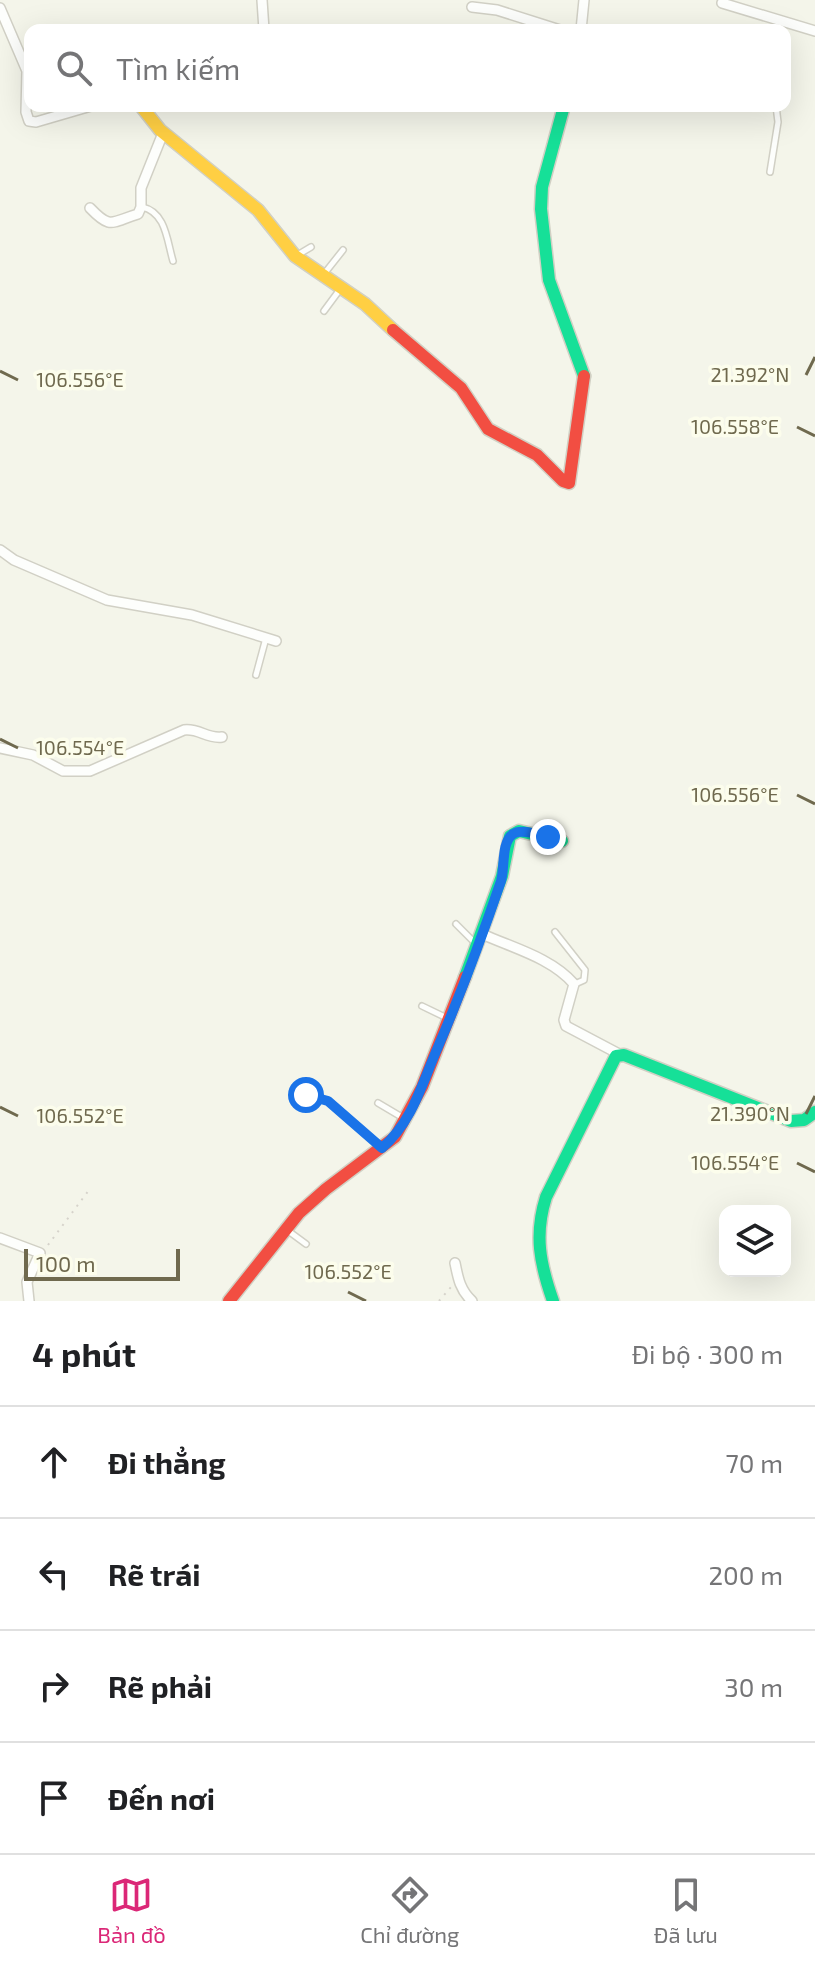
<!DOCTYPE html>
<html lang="vi">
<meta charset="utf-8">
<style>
body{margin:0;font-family:"Exo 2",sans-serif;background:#f6f6f6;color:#202124}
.controls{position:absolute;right:24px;bottom:24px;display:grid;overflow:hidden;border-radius:16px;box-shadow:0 8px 32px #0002}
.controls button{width:72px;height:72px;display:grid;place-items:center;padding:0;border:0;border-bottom:2px solid #e0e0e0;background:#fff;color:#202124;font:40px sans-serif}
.scale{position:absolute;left:24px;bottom:20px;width:156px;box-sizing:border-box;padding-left:8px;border:4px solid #6f694e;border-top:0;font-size:22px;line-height:28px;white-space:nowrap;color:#6f694e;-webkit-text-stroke:6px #fcfdec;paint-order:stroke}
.stop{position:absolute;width:24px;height:24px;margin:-18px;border:6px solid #1a73e8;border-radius:50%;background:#fff}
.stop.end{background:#1a73e8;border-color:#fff;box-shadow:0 2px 8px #0008}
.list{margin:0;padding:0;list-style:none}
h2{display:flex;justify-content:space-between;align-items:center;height:104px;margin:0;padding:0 32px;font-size:34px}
h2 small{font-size:26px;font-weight:400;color:#757577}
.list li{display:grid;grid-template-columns:52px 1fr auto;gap:24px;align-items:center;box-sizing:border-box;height:112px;padding:0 32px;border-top:2px solid #e0e0e0}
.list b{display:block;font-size:30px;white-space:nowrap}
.list em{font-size:26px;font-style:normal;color:#757577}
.icon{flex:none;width:44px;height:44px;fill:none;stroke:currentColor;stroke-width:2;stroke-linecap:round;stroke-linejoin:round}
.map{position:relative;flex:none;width:815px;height:1301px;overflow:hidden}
.search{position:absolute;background:#fff;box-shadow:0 8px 32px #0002;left:24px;right:24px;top:24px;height:88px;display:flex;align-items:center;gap:20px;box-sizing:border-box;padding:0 28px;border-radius:16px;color:#757577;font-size:30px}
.sheet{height:552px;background:#fff}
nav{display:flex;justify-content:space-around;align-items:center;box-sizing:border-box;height:112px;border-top:2px solid #e0e0e0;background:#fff;font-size:22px;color:#757577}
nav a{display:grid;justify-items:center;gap:4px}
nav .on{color:#db2777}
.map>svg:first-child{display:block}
</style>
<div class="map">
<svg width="815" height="1301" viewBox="0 0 815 1301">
<rect width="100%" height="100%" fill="#f4f5ea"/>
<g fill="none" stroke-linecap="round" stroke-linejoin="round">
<g stroke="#d1d0c5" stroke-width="8">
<g id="lane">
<polyline points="770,172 778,122 776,106"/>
<path d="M 142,207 C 166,212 167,241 173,261"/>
<polyline points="296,256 311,247"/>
<polyline points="324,274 343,250"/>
<polyline points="324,311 341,288"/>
<polyline points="256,675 266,638"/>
<polyline points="456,924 477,945"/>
<polyline points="555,932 585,970 584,980 575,984"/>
<polyline points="422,1006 449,1019"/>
<polyline points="306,1095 328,1101 381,1147"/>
<polyline points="378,1103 405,1119"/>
<polyline points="287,1230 306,1244"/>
</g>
</g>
<g stroke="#d1d0c5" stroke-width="12">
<g id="street">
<polyline points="262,0 264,30"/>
<polyline points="722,3 815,31"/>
<polyline points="472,7 497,10 560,30"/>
<polyline points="0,8 27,71 26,112 29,121 36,122 91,106"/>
<polyline points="581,30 584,0"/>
<path d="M 90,208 C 111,230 111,222 138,214 L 141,207 L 141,188 L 163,133"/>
<polyline points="0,550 14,560 107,600 192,615 276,641"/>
<path d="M 0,748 L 33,755 L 63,771 L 90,771 L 184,730 C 199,728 207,739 222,737"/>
<path d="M 482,934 C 513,948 552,958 574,984 L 564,1020 L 566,1026 L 619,1054"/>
<polyline points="0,1238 40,1253 27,1282 29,1301"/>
<path d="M 455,1263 C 458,1278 460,1290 472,1301"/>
</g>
</g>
<g stroke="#d1d0c4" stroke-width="15">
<g id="fast">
<polyline points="564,106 542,187 541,209 549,280 584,376"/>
<polyline points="465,977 502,876 510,836 519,831 562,841"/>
<path d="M 553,1301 C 540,1264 534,1235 546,1197 L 616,1056 L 624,1055 L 791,1121 L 804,1120 L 815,1112"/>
</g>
</g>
<g stroke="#d1d0c4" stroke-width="15">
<polyline id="slow" points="141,106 160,130 258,210 295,256 365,304 393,330"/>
</g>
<g stroke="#d1d0c4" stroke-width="15">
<g id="jam">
<polyline points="393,330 461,388 488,429 537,455 563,481 569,483 584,376"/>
<polyline points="229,1301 299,1213 326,1189 395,1137 422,1087 465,977"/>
</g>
</g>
<g stroke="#d6d3cb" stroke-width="2" stroke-dasharray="2 6" stroke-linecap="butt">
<polyline points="48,1245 89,1190"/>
<polyline points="439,1301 451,1287"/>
</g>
<use href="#lane" stroke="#fdfefc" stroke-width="5"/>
<use href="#street" stroke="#fdfefc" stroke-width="9"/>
<use href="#fast" stroke="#16e098" stroke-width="12"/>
<use href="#slow" stroke="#ffcf43" stroke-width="12"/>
<use href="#jam" stroke="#f24e42" stroke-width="12"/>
</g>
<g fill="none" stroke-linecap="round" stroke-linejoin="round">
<path stroke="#1a73e8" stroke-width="10" d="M 306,1095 L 328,1101 L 382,1148 C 413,1121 422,1083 438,1047 C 461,993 482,937 501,881 C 505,868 501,842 513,834 C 521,828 539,835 548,837"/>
</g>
<path fill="none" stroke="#6f694e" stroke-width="3" d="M 0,371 L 18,380M 806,375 L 815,357M 797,427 L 815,436M 0,739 L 18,748M 797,795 L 815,804M 0,1107 L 18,1116M 806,1114 L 815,1096M 797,1163 L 815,1172M 348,1292 L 366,1301"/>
<g font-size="20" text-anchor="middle" fill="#6f694e" stroke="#fcfdec" stroke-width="7" stroke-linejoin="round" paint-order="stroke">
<text x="750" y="382">21.392°N</text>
<text x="80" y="387">106.556°E</text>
<text x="735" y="434">106.558°E</text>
<text x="80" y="755">106.554°E</text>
<text x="735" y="802">106.556°E</text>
<text x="750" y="1121">21.390°N</text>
<text x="80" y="1123">106.552°E</text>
<text x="735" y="1170">106.554°E</text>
<text x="348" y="1279">106.552°E</text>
</g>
</svg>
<div class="controls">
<button><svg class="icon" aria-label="layers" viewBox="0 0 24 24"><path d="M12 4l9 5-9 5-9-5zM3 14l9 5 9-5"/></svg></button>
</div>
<div class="scale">100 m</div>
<div class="stop" style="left:306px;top:1095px"></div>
<div class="stop end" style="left:548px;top:837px"></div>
<div class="search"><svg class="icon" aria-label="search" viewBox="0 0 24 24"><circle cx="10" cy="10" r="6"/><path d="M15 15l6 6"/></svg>Tìm kiếm</div>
</div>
<section class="sheet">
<h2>4 phút<small>Đi bộ · 300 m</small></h2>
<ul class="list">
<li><svg class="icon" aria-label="ahead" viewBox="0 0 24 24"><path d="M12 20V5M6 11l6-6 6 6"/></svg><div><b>Đi thẳng</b></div><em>70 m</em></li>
<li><svg class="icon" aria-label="left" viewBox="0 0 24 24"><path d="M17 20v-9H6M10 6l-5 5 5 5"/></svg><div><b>Rẽ trái</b></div><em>200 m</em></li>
<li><svg class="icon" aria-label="right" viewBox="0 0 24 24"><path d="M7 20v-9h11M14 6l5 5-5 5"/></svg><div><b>Rẽ phải</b></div><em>30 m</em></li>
<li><svg class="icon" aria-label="arrive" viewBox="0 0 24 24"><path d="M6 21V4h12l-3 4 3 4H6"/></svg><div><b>Đến nơi</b></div></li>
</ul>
</section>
<nav>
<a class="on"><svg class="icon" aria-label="map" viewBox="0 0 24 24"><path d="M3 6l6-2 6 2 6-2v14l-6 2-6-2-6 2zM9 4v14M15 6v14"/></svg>Bản đồ</a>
<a><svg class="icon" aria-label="directions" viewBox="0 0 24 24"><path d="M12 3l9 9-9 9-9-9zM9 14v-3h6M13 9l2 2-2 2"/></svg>Chỉ đường</a>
<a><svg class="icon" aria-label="saved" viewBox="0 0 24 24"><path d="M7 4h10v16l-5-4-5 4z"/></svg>Đã lưu</a>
</nav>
